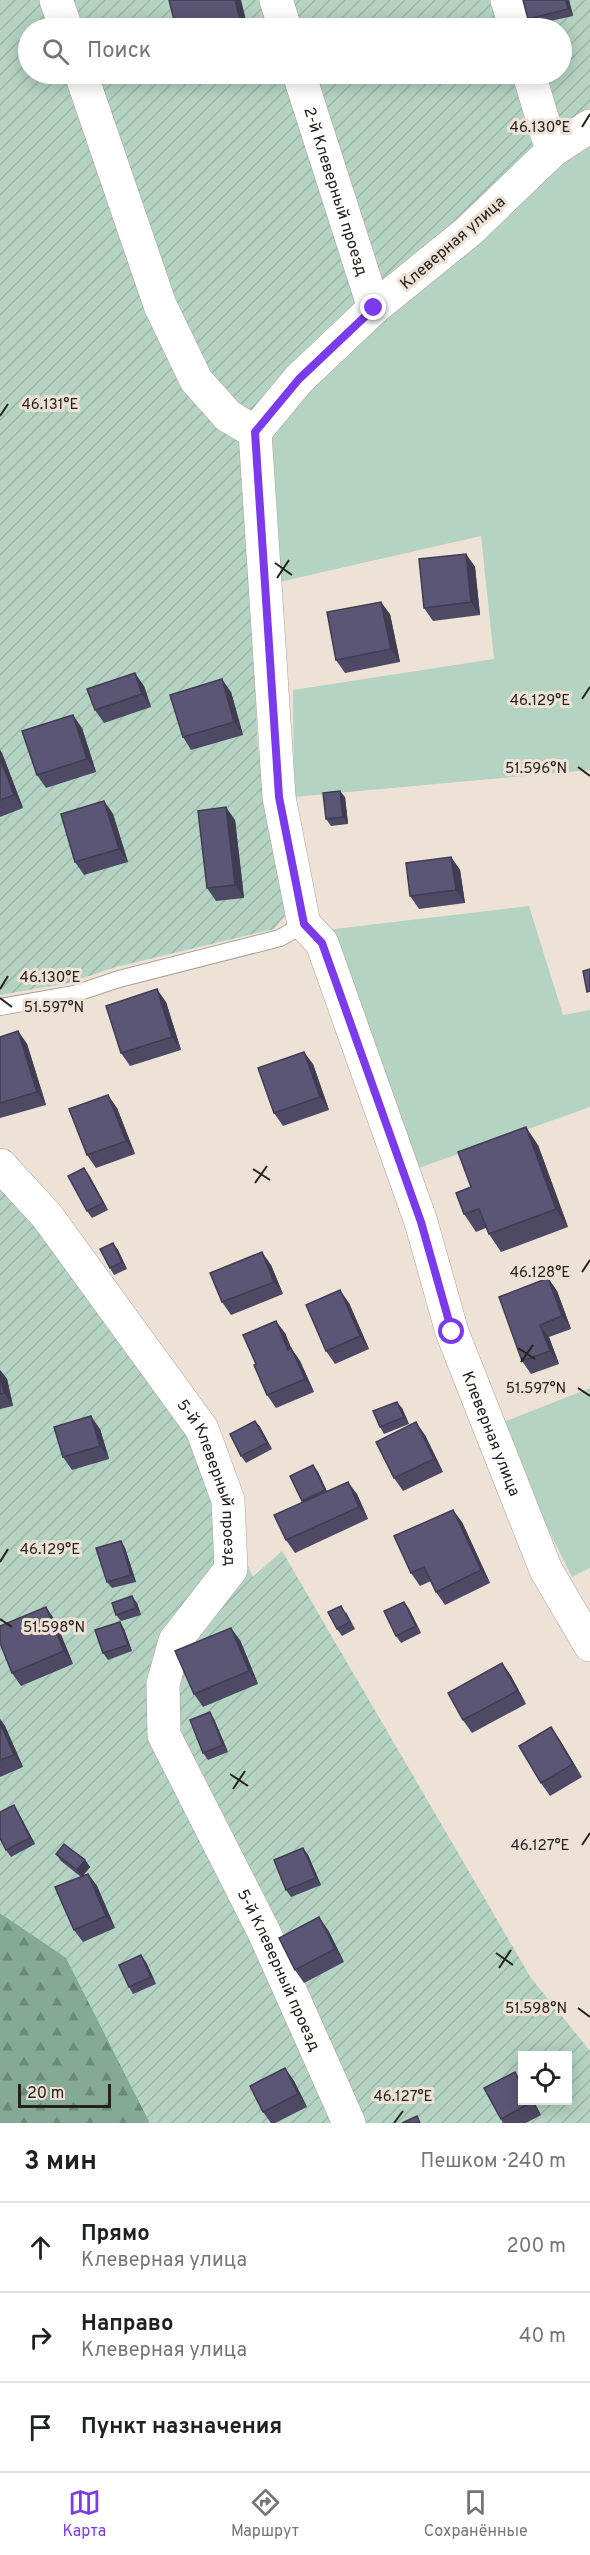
<!DOCTYPE html>
<html lang="ru">
<meta charset="utf-8">
<style>
body{margin:0;font-family:Overpass,sans-serif;background:#f2f2f2;color:#202124}
.controls{position:absolute;right:18px;bottom:18px;display:grid;overflow:hidden;border-radius:0px;box-shadow:0 3px 15px #0003}
.controls button{width:54px;height:54px;display:grid;place-items:center;padding:0;border:0;border-bottom:2px solid #e0e0e0;background:#fff;color:#202124;font:30px sans-serif}
.scale{position:absolute;left:18px;bottom:15px;width:93px;box-sizing:border-box;padding-left:6px;border:3px solid #25211c;border-top:0;font-size:16px;line-height:21px;white-space:nowrap;color:#25211c;-webkit-text-stroke:4px #eee2d6;paint-order:stroke}
.stop{position:absolute;width:18px;height:18px;margin:-14px;border:4px solid #7c3aed;border-radius:50%;background:#fff}
.stop.end{background:#7c3aed;border-color:#fff;box-shadow:0 2px 6px #0008}
.list{margin:0;padding:0;list-style:none}
h2{display:flex;justify-content:space-between;align-items:center;height:78px;margin:0;padding:0 24px;font-size:26px}
h2 small{font-size:20px;font-weight:400;color:#757577}
.list li{display:grid;grid-template-columns:39px 1fr auto;gap:18px;align-items:center;box-sizing:border-box;height:90px;padding:0 24px;border-top:2px solid #e0e0e0}
.list b{display:block;font-size:22px;white-space:nowrap}
.list p{margin:0;font-size:20px;white-space:nowrap;color:#757577}
.list em{font-size:20px;font-style:normal;color:#757577}
.icon{flex:none;width:33px;height:33px;fill:none;stroke:currentColor;stroke-width:2;stroke-linecap:round;stroke-linejoin:round}
.map{position:relative;flex:none;width:590px;height:2123px;overflow:hidden}
.search{position:absolute;background:#fff;box-shadow:0 3px 15px #0003;left:18px;right:18px;top:18px;height:66px;display:flex;align-items:center;gap:15px;box-sizing:border-box;padding:0 21px;border-radius:33px;color:#757577;font-size:22px}
.sheet{height:348px;background:#fff}
nav{display:flex;justify-content:space-around;align-items:center;box-sizing:border-box;height:84px;border-top:2px solid #e0e0e0;background:#fff;font-size:16px;color:#757577}
nav a{display:grid;justify-items:center;gap:3px}
nav .on{color:#7c3aed}
.map>svg:first-child{display:block}
</style>
<div class="map">
<svg width="590" height="2123" viewBox="0 0 590 2123">
<defs>
<pattern id="forest-firs" width="22" height="20" patternUnits="userSpaceOnUse" patternTransform="scale(1.5)"><rect width="22" height="20" fill="#84aa97"/><path d="M5 1l3.5 6h-7zM16 11l3.5 6h-7z" fill="#6c8a7a"/></pattern>
<pattern id="garden-furrows" width="10" height="10" patternUnits="userSpaceOnUse" patternTransform="scale(1.5)"><rect width="10" height="10" fill="#b4d3c3"/><path d="M-1 1l2-2M0 10L10 0M9 11l2-2" fill="none" stroke="#9bb5a7"/></pattern>
</defs>
<rect width="100%" height="100%" fill="#eee2d6"/>
<g fill="#b4d3c3">
<polygon points="590,141 590,770 294,797 293,690 494,659 481,536 279,582 274,459 221,496 0,440 379,321 556,165"/>
<polygon points="529,906 563,1015 590,1010 590,1107 416,1169 326,930"/>
<polygon points="590,1388 590,1568 572,1577 528,1488 501,1423"/>
</g>
<polygon fill="url(#forest-firs)" points="0,1913 66,1957 150,2123 0,2123"/>
<g fill="url(#garden-furrows)" fill-rule="evenodd">
<path d="M 0,0 L 590,0 L 590,114 L 538,145 L 377,291 L 242,428 L 258,749 L 289,911 L 274,929 L 116,967 L 68,983 L 0,995 ZM 28,28 L 562,28 L 562,74 L 28,74 Z"/>
<path d="M 0,1182 L 63,1256 L 186,1433 L 253,1577 L 282,1551 L 531,1978 L 590,2051 L 590,2123 L 150,2123 L 66,1958 L 0,1913 ZM 522,2056 L 568,2056 L 568,2100 L 522,2100 Z"/>
</g>
<g fill="none" stroke-linecap="round" stroke-linejoin="round">
<g stroke="#aba094" stroke-width="18">
<polyline id="service" points="0,1007 74,994 119,979 280,938 304,924"/>
</g>
<g stroke="#aba094" stroke-width="34">
<g id="minor">
<polyline points="56,0 66,28"/>
<polyline points="276,0 285,28"/>
<polyline points="507,0 516,28"/>
<polyline points="81,74 160,305 196,380 228,416 255,432"/>
<path id="s1" d="M 299,74 L 374,308"/>
<polyline points="529,74 552,151"/>
<path id="s2" d="M 590,126 L 552,151 L 469,231 L 374,308 L 299,379 L 255,432 L 279,797 L 304,924 L 322,943 L 421,1222 L 452,1332 L 546,1570 L 590,1645"/>
<path id="s3" d="M 0,1165 L 47,1216 L 202,1429 L 228,1500 L 231,1569 L 175,1641 L 163,1684 L 164,1735 L 265,1934 L 349,2123"/>
</g>
</g>
<use href="#service" stroke="#fff" stroke-width="16"/>
<use href="#minor" stroke="#fff" stroke-width="33"/>
</g>
<g fill="#4e4a65">
<polygon points="569,0 573,16 532,25 528,19"/>
<polygon points="466,554 475,567 480,615 433,621 424,608"/>
<polygon points="390,614 400,662 345,673 336,660"/>
<polygon points="144,686 151,707 104,723 95,710"/>
<polygon points="231,692 243,735 191,750 183,737"/>
<polygon points="82,728 96,772 46,788 37,775"/>
<polygon points="0,750 2,753 23,808 0,817"/>
<polygon points="345,797 348,824 331,826 326,819"/>
<polygon points="104,801 113,814 128,862 84,875 75,862"/>
<polygon points="235,820 244,898 216,901 207,888"/>
<polygon points="451,857 460,870 465,903 419,909 410,896"/>
<polygon points="166,1002 181,1050 130,1066 121,1053"/>
<polygon points="18,1031 27,1044 46,1105 0,1118 0,1037"/>
<polygon points="313,1064 329,1110 283,1126 274,1113"/>
<polygon points="117,1108 135,1154 96,1168 87,1155"/>
<polygon points="538,1145 568,1227 501,1252 489,1234 486,1228 476,1232 464,1214 471,1187"/>
<polygon points="89,1175 108,1210 92,1218 87,1211"/>
<polygon points="113,1243 118,1250 127,1269 114,1275 110,1268"/>
<polygon points="271,1265 283,1294 231,1315 222,1302"/>
<polygon points="548,1278 557,1291 571,1329 549,1337 559,1364 531,1374 522,1361"/>
<polygon points="349,1303 369,1349 335,1364 326,1351"/>
<polygon points="285,1333 291,1348 300,1361 314,1392 276,1408 267,1395 256,1364"/>
<polygon points="0,1370 7,1379 13,1406 0,1409"/>
<polygon points="402,1408 409,1424 384,1434 380,1427"/>
<polygon points="255,1421 260,1427 272,1449 246,1463 241,1456"/>
<polygon points="100,1429 109,1459 72,1470 63,1457"/>
<polygon points="425,1435 443,1472 403,1491 394,1478"/>
<polygon points="313,1465 318,1472 327,1491 357,1494 368,1519 295,1553 286,1540 303,1502 290,1476"/>
<polygon points="462,1522 490,1583 445,1605 436,1592 431,1581 420,1586 411,1573"/>
<polygon points="121,1541 125,1548 136,1582 112,1588 107,1582"/>
<polygon points="404,1602 409,1609 421,1633 401,1643 396,1636"/>
<polygon points="137,1603 141,1615 121,1621 116,1615"/>
<polygon points="346,1612 355,1629 342,1636 337,1629"/>
<polygon points="55,1620 73,1664 21,1686 12,1673"/>
<polygon points="120,1622 124,1629 132,1651 108,1660 103,1653"/>
<polygon points="240,1640 258,1684 203,1707 194,1694"/>
<polygon points="502,1663 511,1676 526,1704 472,1733 463,1720"/>
<polygon points="0,1719 5,1726 23,1767 0,1777"/>
<polygon points="214,1719 228,1752 208,1760 203,1753"/>
<polygon points="551,1727 582,1777 550,1796 541,1783"/>
<polygon points="14,1805 18,1812 35,1844 11,1857 6,1850"/>
<polygon points="303,1848 308,1855 321,1885 291,1897 286,1890"/>
<polygon points="56,1854 85,1860 90,1867 82,1876 88,1874 97,1886 115,1928 83,1942 74,1930 81,1877 61,1861"/>
<polygon points="328,1930 344,1962 304,1983 295,1970"/>
<polygon points="146,1962 156,1984 133,1994 129,1987"/>
<polygon points="285,2068 294,2081 307,2107 275,2123 271,2123 263,2112"/>
<polygon points="522,2100 533,2100 541,2115 526,2123 503,2123 501,2119"/>
</g>
<g fill="#403c52">
<polygon points="235,0 241,0 248,28 242,28"/>
<polygon points="566,0 569,0 573,16 568,9"/>
<polygon points="466,554 475,567 480,615 471,602"/>
<polygon points="381,602 390,614 400,662 391,649"/>
<polygon points="135,673 144,686 151,707 142,694"/>
<polygon points="222,679 231,692 243,735 234,722"/>
<polygon points="73,715 82,728 96,772 87,759"/>
<polygon points="0,750 2,753 23,808 14,795 0,758"/>
<polygon points="340,791 345,797 348,824 343,817"/>
<polygon points="104,801 113,814 128,862 119,849"/>
<polygon points="226,807 235,820 244,898 235,885"/>
<polygon points="451,857 460,870 465,903 456,890"/>
<polygon points="157,989 166,1002 181,1050 172,1037"/>
<polygon points="18,1031 27,1044 46,1105 37,1092"/>
<polygon points="304,1052 313,1064 329,1110 320,1097"/>
<polygon points="108,1095 117,1108 135,1154 126,1141"/>
<polygon points="526,1127 538,1145 568,1227 556,1209"/>
<polygon points="84,1168 89,1175 108,1210 103,1203"/>
<polygon points="113,1243 118,1250 127,1269 122,1262"/>
<polygon points="262,1252 271,1265 283,1294 274,1282"/>
<polygon points="548,1278 557,1291 571,1329 562,1316"/>
<polygon points="340,1290 349,1303 369,1349 360,1336"/>
<polygon points="276,1321 285,1333 297,1362 288,1350"/>
<polygon points="540,1325 549,1337 559,1364 550,1351"/>
<polygon points="291,1348 300,1361 314,1392 305,1379"/>
<polygon points="0,1370 7,1379 13,1406 4,1393 0,1376"/>
<polygon points="397,1402 402,1408 409,1424 404,1417"/>
<polygon points="91,1416 100,1429 109,1459 100,1446"/>
<polygon points="255,1421 260,1427 272,1449 267,1443"/>
<polygon points="416,1422 425,1435 443,1472 434,1459"/>
<polygon points="313,1465 318,1472 329,1497 325,1490"/>
<polygon points="348,1482 357,1494 368,1519 359,1507"/>
<polygon points="453,1510 462,1522 490,1583 481,1570"/>
<polygon points="121,1541 125,1548 136,1582 131,1575"/>
<polygon points="132,1596 137,1603 141,1615 136,1608"/>
<polygon points="404,1602 409,1609 421,1633 416,1626"/>
<polygon points="46,1607 55,1620 73,1664 64,1651"/>
<polygon points="120,1622 124,1629 132,1651 128,1645"/>
<polygon points="231,1628 240,1640 258,1684 249,1671"/>
<polygon points="502,1663 511,1676 526,1704 517,1691"/>
<polygon points="210,1712 214,1719 228,1752 223,1745"/>
<polygon points="0,1719 5,1726 23,1767 14,1755 0,1722"/>
<polygon points="551,1727 560,1740 582,1777 573,1764"/>
<polygon points="14,1805 18,1812 35,1844 30,1838"/>
<polygon points="303,1848 308,1855 321,1885 316,1878"/>
<polygon points="85,1860 90,1867 82,1877 77,1870"/>
<polygon points="88,1874 97,1886 115,1928 106,1916"/>
<polygon points="319,1917 328,1930 344,1962 335,1949"/>
<polygon points="141,1955 146,1962 156,1984 151,1977"/>
<polygon points="285,2068 294,2081 307,2107 298,2094"/>
<polygon points="531,2100 533,2100 541,2115"/>
</g>
<g fill="#5b5675" stroke="#403c52" stroke-width="1.5">
<polygon points="169,0 235,0 242,28 176,28"/>
<polygon points="523,0 566,0 568,9 528,19"/>
<polygon points="466,554 471,602 424,608 419,559"/>
<polygon points="381,602 391,649 336,660 327,612"/>
<polygon points="135,673 142,694 95,710 87,689"/>
<polygon points="222,679 234,722 183,737 170,695"/>
<polygon points="73,715 87,759 37,775 22,731"/>
<polygon points="0,758 14,795 0,800"/>
<polygon points="340,791 343,817 326,819 323,793"/>
<polygon points="104,801 119,849 75,862 61,814"/>
<polygon points="226,807 235,885 207,888 198,811"/>
<polygon points="451,857 456,890 410,896 406,863"/>
<polygon points="590,969 590,991 587,992 583,971"/>
<polygon points="157,989 172,1037 121,1053 106,1006"/>
<polygon points="18,1031 37,1092 0,1103 0,1037"/>
<polygon points="304,1052 320,1097 274,1113 258,1068"/>
<polygon points="108,1095 126,1141 87,1155 69,1109"/>
<polygon points="526,1127 556,1209 489,1234 479,1209 464,1214 456,1193 471,1187 458,1152"/>
<polygon points="84,1168 103,1203 87,1211 68,1176"/>
<polygon points="113,1243 122,1262 110,1268 100,1249"/>
<polygon points="262,1252 274,1282 222,1302 210,1273"/>
<polygon points="548,1278 562,1316 540,1325 550,1351 522,1361 499,1297"/>
<polygon points="340,1290 360,1336 326,1351 306,1305"/>
<polygon points="276,1321 288,1350 291,1348 305,1379 267,1395 254,1365 256,1364 243,1335"/>
<polygon points="0,1376 4,1393 0,1394"/>
<polygon points="397,1402 404,1417 380,1427 373,1411"/>
<polygon points="91,1416 100,1446 63,1457 54,1427"/>
<polygon points="255,1421 267,1443 241,1456 230,1434"/>
<polygon points="416,1422 434,1459 394,1478 376,1442"/>
<polygon points="313,1465 325,1490 302,1501 290,1476"/>
<polygon points="348,1482 359,1507 286,1540 274,1515"/>
<polygon points="453,1510 481,1570 436,1592 424,1567 411,1573 394,1536"/>
<polygon points="121,1541 131,1575 107,1582 96,1548"/>
<polygon points="132,1596 136,1608 116,1615 112,1603"/>
<polygon points="404,1602 416,1626 396,1636 384,1611"/>
<polygon points="341,1606 350,1622 337,1629 328,1612"/>
<polygon points="46,1607 64,1651 12,1673 0,1643 0,1626"/>
<polygon points="120,1622 128,1645 103,1653 95,1630"/>
<polygon points="231,1628 249,1671 194,1694 175,1651"/>
<polygon points="502,1663 517,1691 463,1720 448,1693"/>
<polygon points="210,1712 223,1745 203,1753 190,1720"/>
<polygon points="0,1722 14,1755 0,1760"/>
<polygon points="551,1727 573,1764 541,1783 519,1746"/>
<polygon points="14,1805 30,1838 6,1850 0,1838 0,1812"/>
<polygon points="64,1844 85,1860 77,1870 56,1854"/>
<polygon points="303,1848 316,1878 286,1890 274,1860"/>
<polygon points="88,1874 106,1916 74,1930 55,1887"/>
<polygon points="319,1917 335,1949 295,1970 279,1938"/>
<polygon points="141,1955 151,1977 129,1987 119,1965"/>
<polygon points="285,2068 298,2094 263,2112 250,2086"/>
<polygon points="515,2072 522,2085 522,2100 531,2100 532,2102 501,2119 484,2088"/>
<polygon points="417,2116 420,2123 402,2123"/>
</g>
<g fill="none" stroke-linecap="round" stroke-linejoin="round">
<polyline stroke="#7c3aed" stroke-width="8" points="374,308 299,379 255,432 279,797 304,924 322,943 421,1222 452,1332"/>
</g>
<path fill="none" stroke="#25211c" stroke-width="2" d="M 582,127 L 590,114M 0,416 L 8,404M 275,563 L 292,575M 277,578 L 289,560M 582,699 L 590,687M 578,767 L 590,776M 0,989 L 8,976M 0,998 L 12,1007M 253,1169 L 270,1180M 255,1183 L 267,1166M 582,1272 L 590,1260M 518,1348 L 535,1359M 521,1362 L 533,1345M 578,1388 L 590,1396M 0,1562 L 8,1549M 0,1619 L 12,1627M 230,1774 L 248,1786M 233,1789 L 245,1771M 582,1845 L 590,1833M 496,1953 L 513,1965M 499,1968 L 511,1950M 578,2008 L 590,2017M 394,2123 L 403,2111"/>
<g text-anchor="middle" stroke-width="6" stroke-linejoin="round" paint-order="stroke">
<g font-size="16" fill="#25211c" stroke="#eee2d6">
<text dy="6" stroke="none"><textPath href="#s1" startOffset="123">2-й Клеверный проезд</textPath></text>
<text transform="translate(452 242) rotate(-41)" y="6">Клеверная улица</text>
<text dy="6" stroke="none"><textPath href="#s2" startOffset="1496">Клеверная улица</textPath></text>
<text dy="6" stroke="none"><textPath href="#s3" startOffset="386">5-й Клеверный проезд</textPath></text>
<text dy="6" stroke="none"><textPath href="#s3" startOffset="926">5-й Клеверный проезд</textPath></text>
</g>
</g>
<g font-size="15" text-anchor="middle" fill="#25211c" stroke="#eee2d6" stroke-width="6" stroke-linejoin="round" paint-order="stroke">
<text x="540" y="132">46.130°E</text>
<text x="50" y="409">46.131°E</text>
<text x="540" y="705">46.129°E</text>
<text x="536" y="773">51.596°N</text>
<text x="50" y="982">46.130°E</text>
<text x="54" y="1012">51.597°N</text>
<text x="540" y="1277">46.128°E</text>
<text x="536" y="1393">51.597°N</text>
<text x="50" y="1554">46.129°E</text>
<text x="54" y="1632">51.598°N</text>
<text x="540" y="1850">46.127°E</text>
<text x="536" y="2013">51.598°N</text>
<text x="403" y="2101">46.127°E</text>
</g>
</svg>
<div class="controls">
<button><svg class="icon" aria-label="locate" viewBox="0 0 24 24"><circle cx="12" cy="12" r="6"/><path d="M12 2v4M12 18v4M2 12h4M18 12h4"/></svg></button>
</div>
<div class="scale">20 m</div>
<div class="stop" style="left:452px;top:1332px"></div>
<div class="stop end" style="left:374px;top:308px"></div>
<div class="search"><svg class="icon" aria-label="search" viewBox="0 0 24 24"><circle cx="10" cy="10" r="6"/><path d="M15 15l6 6"/></svg>Поиск</div>
</div>
<section class="sheet">
<h2>3 мин<small>Пешком · 240 m</small></h2>
<ul class="list">
<li><svg class="icon" aria-label="ahead" viewBox="0 0 24 24"><path d="M12 20V5M6 11l6-6 6 6"/></svg><div><b>Прямо</b><p>Клеверная улица</p></div><em>200 m</em></li>
<li><svg class="icon" aria-label="right" viewBox="0 0 24 24"><path d="M7 20v-9h11M14 6l5 5-5 5"/></svg><div><b>Направо</b><p>Клеверная улица</p></div><em>40 m</em></li>
<li><svg class="icon" aria-label="arrive" viewBox="0 0 24 24"><path d="M6 21V4h12l-3 4 3 4H6"/></svg><div><b>Пункт назначения</b></div></li>
</ul>
</section>
<nav>
<a class="on"><svg class="icon" aria-label="map" viewBox="0 0 24 24"><path d="M3 6l6-2 6 2 6-2v14l-6 2-6-2-6 2zM9 4v14M15 6v14"/></svg>Карта</a>
<a><svg class="icon" aria-label="directions" viewBox="0 0 24 24"><path d="M12 3l9 9-9 9-9-9zM9 14v-3h6M13 9l2 2-2 2"/></svg>Маршрут</a>
<a><svg class="icon" aria-label="saved" viewBox="0 0 24 24"><path d="M7 4h10v16l-5-4-5 4z"/></svg>Сохранённые</a>
</nav>
